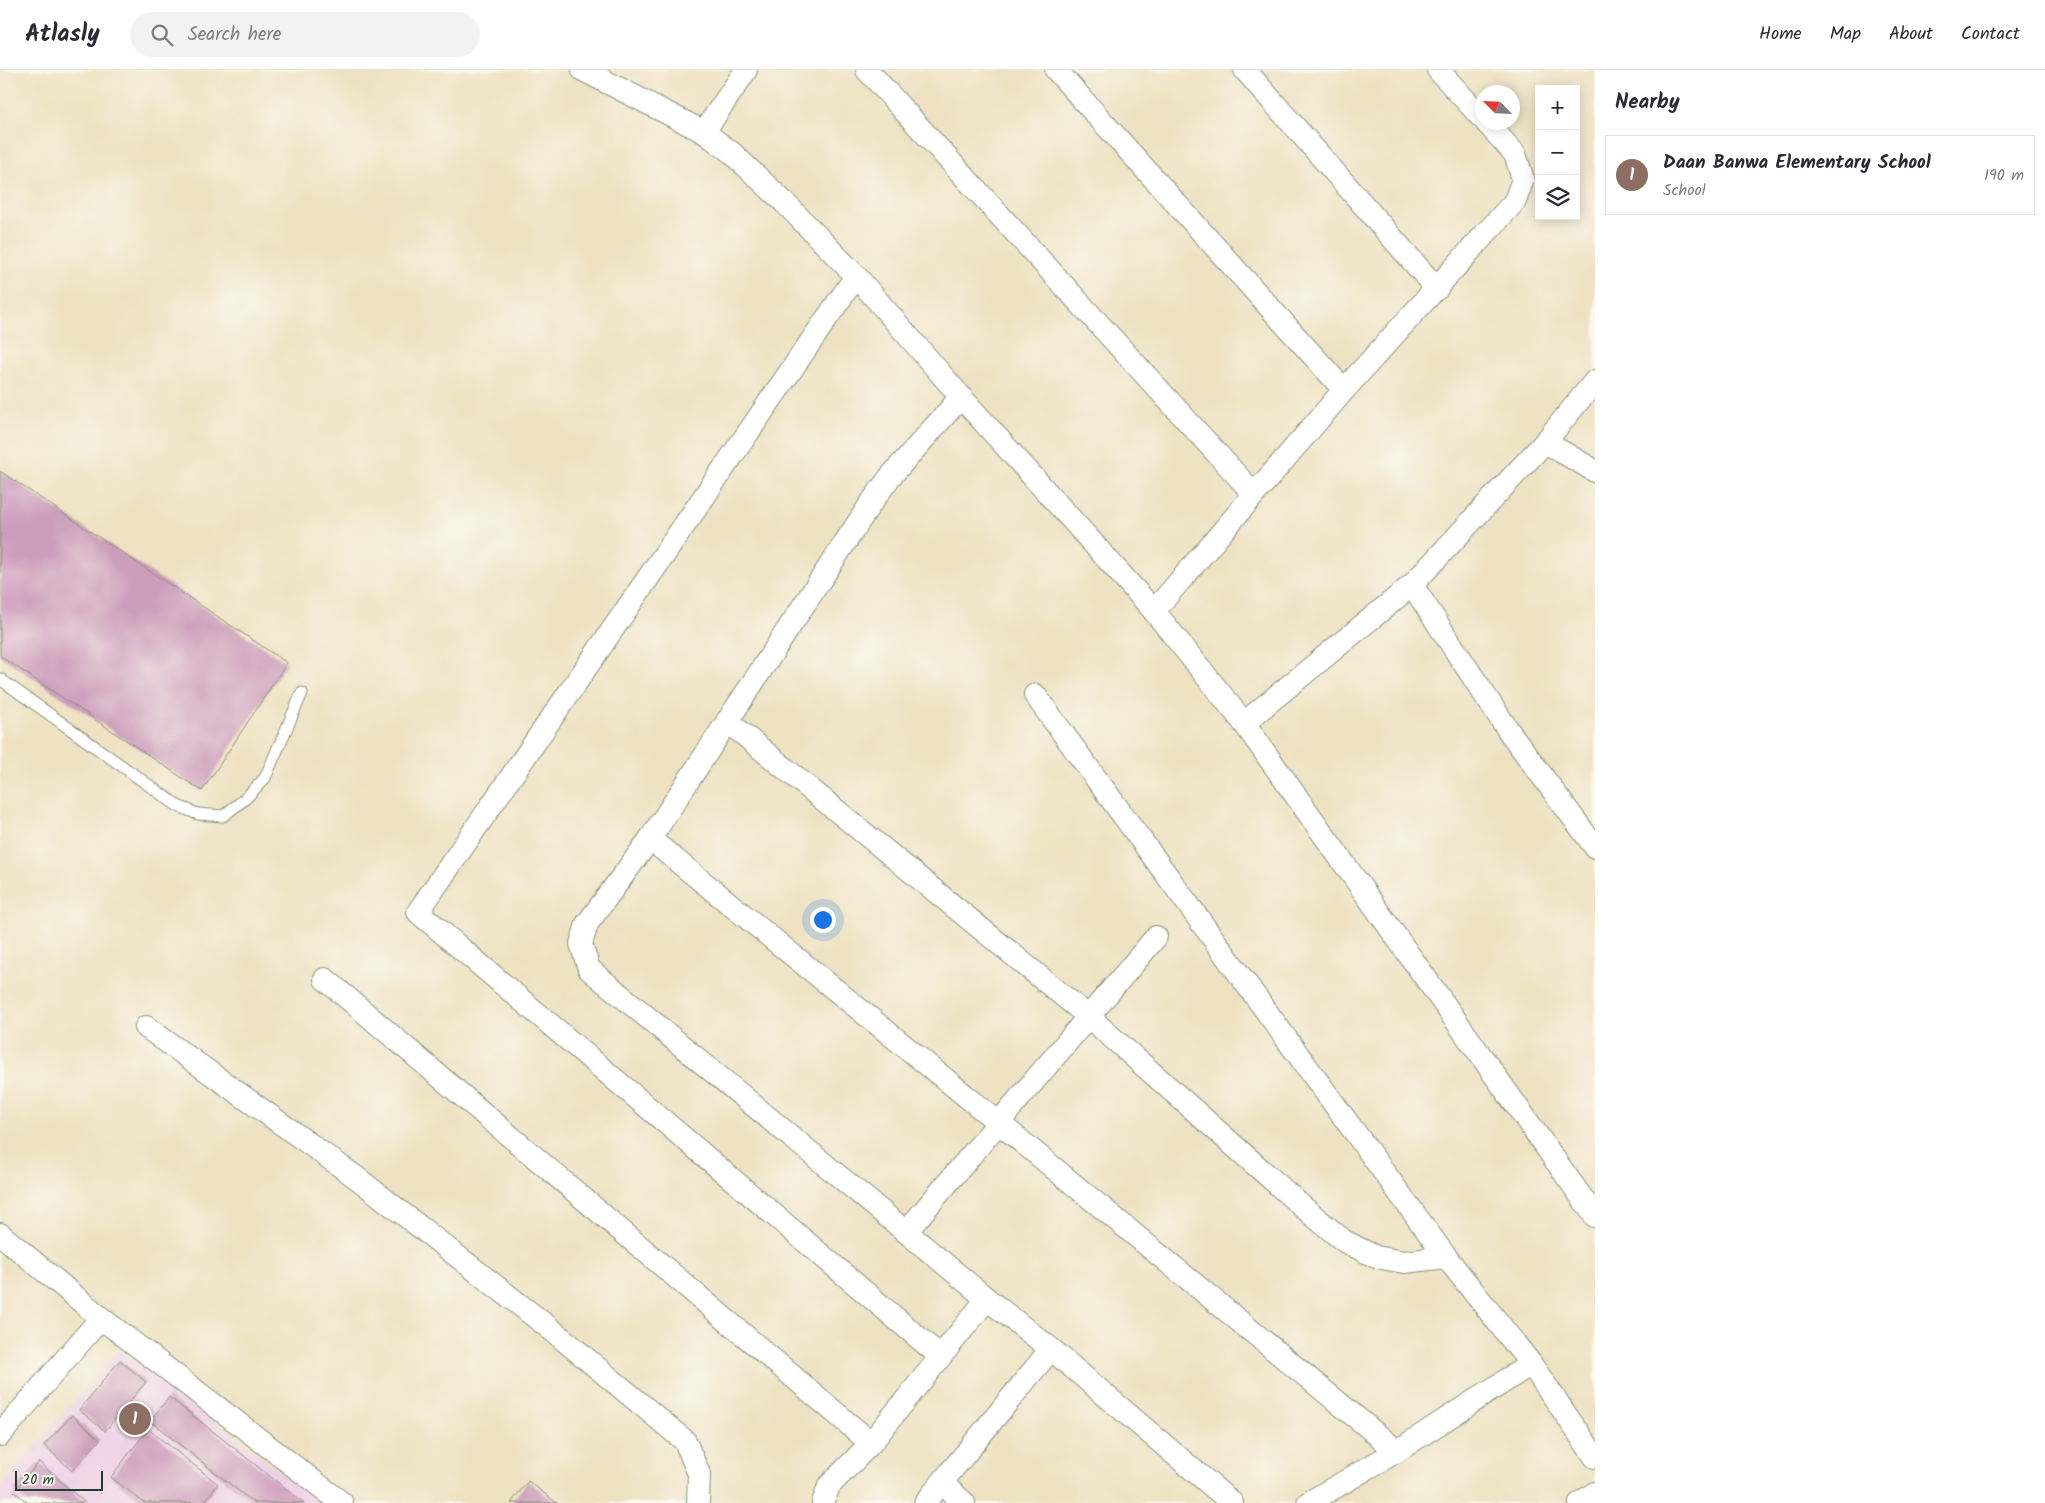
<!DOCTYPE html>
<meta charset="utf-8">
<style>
body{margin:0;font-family:Kalam,sans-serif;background:#f2f2f3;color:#2b2b33}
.controls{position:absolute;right:15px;top:15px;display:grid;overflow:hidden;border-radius:0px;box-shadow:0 2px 12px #0003}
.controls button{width:45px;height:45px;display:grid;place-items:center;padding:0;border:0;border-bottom:1px solid #e1e1e2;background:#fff;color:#2b2b33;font:25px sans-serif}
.compass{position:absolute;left:1475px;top:15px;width:45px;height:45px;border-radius:50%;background:#fff;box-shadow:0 2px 12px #0003;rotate:294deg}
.scale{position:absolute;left:15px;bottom:12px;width:88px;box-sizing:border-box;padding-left:5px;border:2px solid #1f3d34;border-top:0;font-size:14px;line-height:18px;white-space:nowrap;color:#1f3d34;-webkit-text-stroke:4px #fbf7ec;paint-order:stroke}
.you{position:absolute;left:822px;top:849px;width:18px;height:18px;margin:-12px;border:4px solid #fff;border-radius:50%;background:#1a73e8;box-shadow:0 0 0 8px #1a73e833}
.badge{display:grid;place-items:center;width:32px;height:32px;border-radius:50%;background:#7c3aed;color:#fff;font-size:16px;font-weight:700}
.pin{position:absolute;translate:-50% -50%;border:2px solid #fff;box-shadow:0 1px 5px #0006}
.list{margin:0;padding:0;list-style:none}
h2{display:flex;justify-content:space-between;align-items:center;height:65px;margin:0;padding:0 20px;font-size:21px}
h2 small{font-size:16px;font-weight:400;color:#7c7c81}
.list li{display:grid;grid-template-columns:32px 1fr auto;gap:15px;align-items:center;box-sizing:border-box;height:80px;margin:0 10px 10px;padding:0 10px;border:1px solid #e1e1e2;border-radius:0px}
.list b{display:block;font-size:19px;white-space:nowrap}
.list p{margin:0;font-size:16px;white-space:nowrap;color:#7c7c81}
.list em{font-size:16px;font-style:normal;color:#7c7c81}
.icon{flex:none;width:28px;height:28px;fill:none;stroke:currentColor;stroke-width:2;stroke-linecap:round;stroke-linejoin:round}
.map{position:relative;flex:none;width:1595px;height:1433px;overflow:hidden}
header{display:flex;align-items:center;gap:30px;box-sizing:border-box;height:70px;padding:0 25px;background:#fff;border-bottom:1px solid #e1e1e2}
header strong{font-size:24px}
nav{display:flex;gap:28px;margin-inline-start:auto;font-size:18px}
.search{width:350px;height:45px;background:#f2f2f3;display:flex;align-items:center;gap:12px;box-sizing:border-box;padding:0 18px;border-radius:28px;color:#7c7c81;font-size:19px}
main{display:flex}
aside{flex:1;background:#fff}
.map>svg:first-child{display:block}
</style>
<header>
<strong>Atlasly</strong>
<div class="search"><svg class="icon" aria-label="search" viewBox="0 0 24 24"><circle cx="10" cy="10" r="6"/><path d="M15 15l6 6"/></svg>Search here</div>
<nav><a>Home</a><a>Map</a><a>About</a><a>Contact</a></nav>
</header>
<main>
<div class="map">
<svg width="1595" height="1433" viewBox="0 0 1595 1433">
<rect width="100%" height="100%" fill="#fbf7ec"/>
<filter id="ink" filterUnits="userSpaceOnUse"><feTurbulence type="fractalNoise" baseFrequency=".02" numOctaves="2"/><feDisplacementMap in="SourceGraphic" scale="10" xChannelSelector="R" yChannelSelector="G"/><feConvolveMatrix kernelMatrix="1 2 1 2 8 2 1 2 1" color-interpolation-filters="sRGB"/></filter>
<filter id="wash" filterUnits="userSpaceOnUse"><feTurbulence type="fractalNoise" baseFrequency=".0096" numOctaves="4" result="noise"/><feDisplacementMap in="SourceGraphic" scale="20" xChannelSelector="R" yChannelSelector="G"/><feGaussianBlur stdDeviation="1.12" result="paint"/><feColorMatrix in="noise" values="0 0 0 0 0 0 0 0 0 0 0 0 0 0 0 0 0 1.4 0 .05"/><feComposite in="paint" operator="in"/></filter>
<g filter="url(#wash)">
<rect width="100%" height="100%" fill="#eee2c2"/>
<polygon fill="#eed0e7" points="119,1279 322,1433 0,1433 0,1418"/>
<g id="blocks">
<g fill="#cc9ebc">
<polygon points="0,401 287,593 202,721 0,586"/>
<polygon points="120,1290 146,1312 105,1361 79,1340"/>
<polygon points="169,1327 304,1433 254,1433 150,1351"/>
<polygon points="72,1345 100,1370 72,1401 44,1375"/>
<polygon points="148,1359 218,1414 203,1433 144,1433 111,1407"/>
<polygon points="39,1392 84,1432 83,1433 28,1433 14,1421"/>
<polygon points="528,1411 557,1433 511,1433"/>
</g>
</g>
</g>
<g filter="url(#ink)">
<use href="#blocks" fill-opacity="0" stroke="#86907b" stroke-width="1"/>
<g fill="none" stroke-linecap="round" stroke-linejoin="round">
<g stroke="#86907b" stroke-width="13">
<polyline id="lane" points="0,609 178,736 198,744 223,746 245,729 265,708 302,623"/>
</g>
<g stroke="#86907b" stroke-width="24">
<g id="street">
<polyline points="583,0 704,62 732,83 784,132 856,206 961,327 1154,541 1244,653 1595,1146"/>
<polyline points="867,0 1254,424"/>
<polyline points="1056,0 1344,320"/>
<polyline points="1245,0 1437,219"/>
<polyline points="1438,0 1482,48"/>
<polyline points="704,62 746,0"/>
<polyline points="856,206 418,842 940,1286"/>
<polyline points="961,327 890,407 871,433 650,769 587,854 581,874 589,899 987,1229 1051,1279 1232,1433"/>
<polyline points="1545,372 1595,401"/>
<polyline points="1412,515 1508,660 1595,777"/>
<polyline points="1154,541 1344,320 1515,131 1523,109 1515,84 1486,52"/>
<polyline points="1035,625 1446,1187 1531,1294 1397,1381 1308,1433"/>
<polyline points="727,651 1089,947 1304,1138 1344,1171 1376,1187 1404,1192 1446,1187"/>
<polyline points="1244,653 1412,515 1545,372 1595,311"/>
<polyline points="650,769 999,1053 1397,1381"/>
<polyline points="325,909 871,1373"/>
<polyline points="146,957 357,1108 552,1260 685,1371 699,1404 698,1433"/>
<polyline points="906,1162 1156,867"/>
<polyline points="0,1164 101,1248 342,1433"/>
<polyline points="1531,1294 1595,1387"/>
<polyline points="0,1365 101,1248"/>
<polyline points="942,1413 964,1433"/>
<polyline points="823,1433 829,1416 871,1373 987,1229"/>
<polyline points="925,1433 1051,1279"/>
<polyline points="1580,1433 1595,1423"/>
</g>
</g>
<use href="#lane" stroke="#fff" stroke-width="11"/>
<use href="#street" stroke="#fff" stroke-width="22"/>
</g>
</g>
</svg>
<div class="controls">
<button>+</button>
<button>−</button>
<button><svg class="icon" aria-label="layers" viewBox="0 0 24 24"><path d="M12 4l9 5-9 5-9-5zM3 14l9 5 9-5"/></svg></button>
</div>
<svg class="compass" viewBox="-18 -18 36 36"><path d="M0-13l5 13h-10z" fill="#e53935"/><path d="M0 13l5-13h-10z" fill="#7c7c81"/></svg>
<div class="scale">20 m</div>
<div class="you"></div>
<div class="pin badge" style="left:135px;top:1349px;background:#8d6e63">1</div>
</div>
<aside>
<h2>Nearby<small></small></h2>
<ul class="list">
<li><span class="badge" style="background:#8d6e63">1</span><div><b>Daan Banwa Elementary School</b><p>School</p></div><em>190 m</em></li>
</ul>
</aside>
</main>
